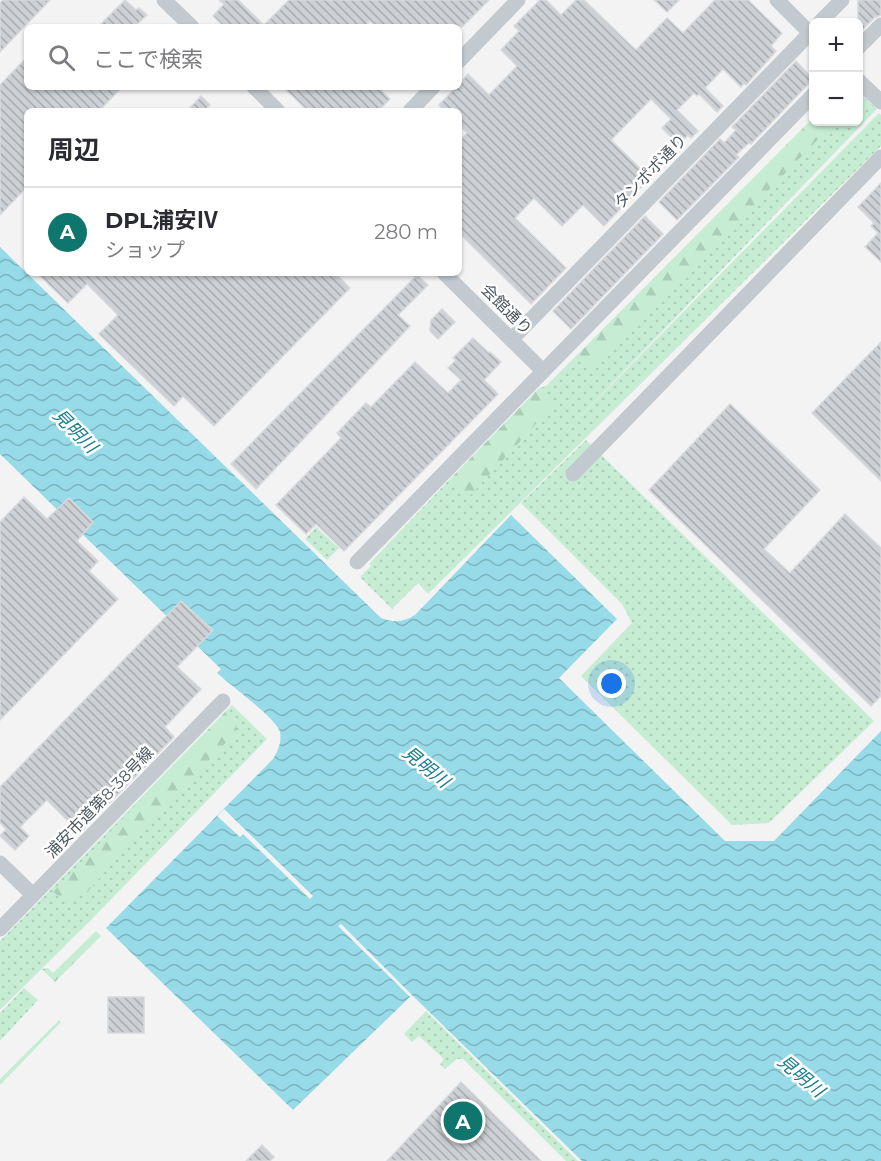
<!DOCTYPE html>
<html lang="ja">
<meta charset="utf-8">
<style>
body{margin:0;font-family:Montserrat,"Noto Sans JP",sans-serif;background:#f7f7f7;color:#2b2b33}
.controls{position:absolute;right:18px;top:18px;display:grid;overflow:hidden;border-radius:9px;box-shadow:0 2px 4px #0004}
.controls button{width:54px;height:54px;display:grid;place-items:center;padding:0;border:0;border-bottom:2px solid #e1e1e2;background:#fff;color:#2b2b33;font:30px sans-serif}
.you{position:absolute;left:612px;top:684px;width:21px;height:21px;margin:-15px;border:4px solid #fff;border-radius:50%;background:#1a73e8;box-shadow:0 0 0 9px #1a73e833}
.badge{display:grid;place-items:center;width:39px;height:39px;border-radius:50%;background:#0f766e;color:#fff;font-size:20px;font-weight:700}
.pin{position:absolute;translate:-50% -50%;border:3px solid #fff;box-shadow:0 2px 6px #0006}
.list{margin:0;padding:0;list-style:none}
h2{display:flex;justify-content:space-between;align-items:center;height:78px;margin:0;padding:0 24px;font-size:26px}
h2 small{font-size:20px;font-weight:400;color:#7c7c81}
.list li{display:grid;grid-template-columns:39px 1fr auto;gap:18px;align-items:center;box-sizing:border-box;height:90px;padding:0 24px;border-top:2px solid #e1e1e2}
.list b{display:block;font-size:22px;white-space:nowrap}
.list p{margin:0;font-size:20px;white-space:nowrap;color:#7c7c81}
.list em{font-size:20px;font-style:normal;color:#7c7c81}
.icon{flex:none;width:33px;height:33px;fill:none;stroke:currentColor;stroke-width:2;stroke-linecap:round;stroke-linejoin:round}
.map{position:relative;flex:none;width:881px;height:1161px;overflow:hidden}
.search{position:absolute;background:#fff;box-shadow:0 2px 4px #0004;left:24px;top:24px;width:438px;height:66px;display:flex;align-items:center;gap:15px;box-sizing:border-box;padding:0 21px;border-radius:9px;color:#7c7c81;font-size:22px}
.panel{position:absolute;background:#fff;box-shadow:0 2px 4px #0004;left:24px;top:108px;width:438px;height:168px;border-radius:9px}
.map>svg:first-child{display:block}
</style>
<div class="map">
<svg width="881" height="1161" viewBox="0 0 881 1161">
<defs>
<pattern id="grass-dots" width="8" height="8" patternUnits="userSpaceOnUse" patternTransform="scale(1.5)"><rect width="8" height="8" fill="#c6edd3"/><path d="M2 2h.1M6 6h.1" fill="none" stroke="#accdb8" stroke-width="1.8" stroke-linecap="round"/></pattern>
<pattern id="forest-firs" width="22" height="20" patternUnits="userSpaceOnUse" patternTransform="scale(1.5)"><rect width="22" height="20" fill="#c6edd3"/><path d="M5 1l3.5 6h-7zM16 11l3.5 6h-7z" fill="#accdb8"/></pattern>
<pattern id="water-waves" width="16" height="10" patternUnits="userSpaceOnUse" patternTransform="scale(1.5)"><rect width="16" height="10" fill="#96dbe7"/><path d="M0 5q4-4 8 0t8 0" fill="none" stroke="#7cb4be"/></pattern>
<pattern id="building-back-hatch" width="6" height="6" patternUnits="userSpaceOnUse" patternTransform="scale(1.5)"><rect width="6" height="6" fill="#cdd0d4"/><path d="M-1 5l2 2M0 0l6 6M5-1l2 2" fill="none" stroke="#a8acaf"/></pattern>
</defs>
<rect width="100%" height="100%" fill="#f4f3f3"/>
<g fill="url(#grass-dots)">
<polygon points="859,89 862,95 877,109 567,430 879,113 881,115 881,146 428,594 418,583 392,609 360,577 371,566 369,564 449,480 453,484 543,393 539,388 546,386 578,354 580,356 815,122 858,122"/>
<polygon points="586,440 874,721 769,823 732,825 581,676 632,623 622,604 521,503"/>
<polygon points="316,527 339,548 327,560 305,539"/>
<polygon points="232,705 267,739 88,923 0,1010 0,941"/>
<polygon points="24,988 38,1000 0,1041 0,1013"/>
<polygon points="426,1011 578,1161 566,1161 463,1059 457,1059 445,1069 440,1064 444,1059 419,1036 412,1042 404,1034"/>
<polygon points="59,1020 61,1022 0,1085 0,1079"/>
</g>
<g fill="url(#forest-firs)">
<polygon points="813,118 814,122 821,122 828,129 594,370 578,354"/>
<polygon points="539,388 555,403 468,498 449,480"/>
<polygon points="228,709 237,719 236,732 143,829 88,891 69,904 53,892"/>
<polygon points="96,931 101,936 55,982 42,969 48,968 53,973"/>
</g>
<path fill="url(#water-waves)" d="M 0,247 L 381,618 C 394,623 404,622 415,615 L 511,515 L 617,619 L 559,678 L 725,841 L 774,841 L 881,731 L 881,1161 L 582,1161 L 412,995 L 293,1110 L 106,928 L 273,759 C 278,751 282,742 280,732 C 277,719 229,684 217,673 L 221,669 L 0,454 Z"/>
<g fill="#f4f3f3">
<polygon points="224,809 313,896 310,899 243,834 240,837 217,816"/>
<polygon points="341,924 412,995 410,997 338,926"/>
</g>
<g fill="url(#building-back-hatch)" stroke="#d7d9dd" stroke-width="1.5">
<polygon points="3,0 50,0 0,52 0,3"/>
<polygon points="125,0 136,10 139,8 147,15 134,27 98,27"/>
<polygon points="219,0 238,0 264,25 289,0 489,0 462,27 377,27 370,21 364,27 224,27 213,16 224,4"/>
<polygon points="540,0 546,0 561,15 576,0 584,0 636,50 667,18 683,33 715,0 748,0 782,33 771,46 776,51 746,85 744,83 741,87 723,69 705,88 723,106 717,112 699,94 697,96 694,93 677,110 698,131 691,138 688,135 679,145 662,128 671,119 651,99 611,140 650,178 604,226 583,205 562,226 534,198 515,218 566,268 531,304 459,233 459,142 467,133 459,125 459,111 445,111 439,105 456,87 459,87 459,84 468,74 489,95 517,66 501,50 519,31 514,26"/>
<polygon points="654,0 679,0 667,12"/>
<polygon points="858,0 881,0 881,15 874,18 858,34"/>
<polygon points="27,57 27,87 122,87 99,111 27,111 27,187 0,215 0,85"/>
<polygon points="796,61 813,79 751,144 749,143 736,155 739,157 677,220 659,202 720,139 724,143 736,130 732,127"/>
<polygon points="283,87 377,87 390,99 378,111 308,111"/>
<polygon points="201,96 210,105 204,111 187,111"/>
<polygon points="881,183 881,262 865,247 878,233 871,226 874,223 858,207"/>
<polygon points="645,216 663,234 571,329 553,311"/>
<polygon points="37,273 335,273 350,288 214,426 183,396 174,406 99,334 118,315 87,284 68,303"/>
<polygon points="417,275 428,285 398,315 410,326 256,489 231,464"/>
<polygon points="442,309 455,322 438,339 430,331 431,320"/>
<polygon points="473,338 489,353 490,352 501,362 484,380 498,394 344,551 316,524 306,534 276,505 341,438 337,433 366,403 371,407 415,362 448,393 461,380 448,368 456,360 453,358"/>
<polygon points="881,342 881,481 812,413"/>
<polygon points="730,404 820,490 764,549 790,573 845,514 881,548 881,696 871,706 649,490"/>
<polygon points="24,497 47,519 69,498 93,522 77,541 98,561 89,571 118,599 0,720 0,522"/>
<polygon points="181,601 213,630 177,667 201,689 165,727 174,737 80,833 47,800 20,827 29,836 15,850 0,836 6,829 0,823 0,787"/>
<rect x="108" y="997" width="36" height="36"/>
<polygon points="461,1082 541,1161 387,1161"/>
<polygon points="262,1145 274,1157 270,1161 246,1161"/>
</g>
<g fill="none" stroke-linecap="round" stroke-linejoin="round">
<g stroke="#c2cad0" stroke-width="15">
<polyline points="164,0 192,27"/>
<polyline points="777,0 814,37"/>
<polyline points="820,22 842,0"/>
<polyline points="858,48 881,25"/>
<polyline points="459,61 518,0"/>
<polyline points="858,80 881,102"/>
<polyline points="254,87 278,111"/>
<polyline points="410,111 433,87"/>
<polyline points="444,273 543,371"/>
<polyline points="512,339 814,29"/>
<polyline points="573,474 881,157"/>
<polyline points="357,562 814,94"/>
<polyline points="0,863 33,895"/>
<polyline points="0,929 223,701"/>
</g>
</g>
<g text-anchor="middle" stroke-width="5" stroke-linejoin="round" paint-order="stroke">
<g font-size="16" fill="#4b575f" stroke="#fff">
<text transform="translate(650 171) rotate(-46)" y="6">タンポポ通り</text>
<text transform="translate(507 309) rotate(45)" y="6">会館通り</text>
<text transform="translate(99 802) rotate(-46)" y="6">浦安市道第8-38号線</text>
</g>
<g font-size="18" font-style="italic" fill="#177d8f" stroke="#fff">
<text transform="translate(75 431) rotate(45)" y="6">見明川</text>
<text transform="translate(426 767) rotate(39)" y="6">見明川</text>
<text transform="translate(801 1076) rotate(40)" y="6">見明川</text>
</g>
</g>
</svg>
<div class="controls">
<button>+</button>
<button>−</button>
</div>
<div class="you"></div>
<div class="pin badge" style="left:463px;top:1121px">A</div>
<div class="search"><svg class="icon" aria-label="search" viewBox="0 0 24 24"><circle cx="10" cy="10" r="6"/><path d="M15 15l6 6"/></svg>ここで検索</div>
<section class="panel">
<h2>周辺<small></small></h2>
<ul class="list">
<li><span class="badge">A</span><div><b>DPL浦安Ⅳ</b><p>ショップ</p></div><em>280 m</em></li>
</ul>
</section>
</div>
